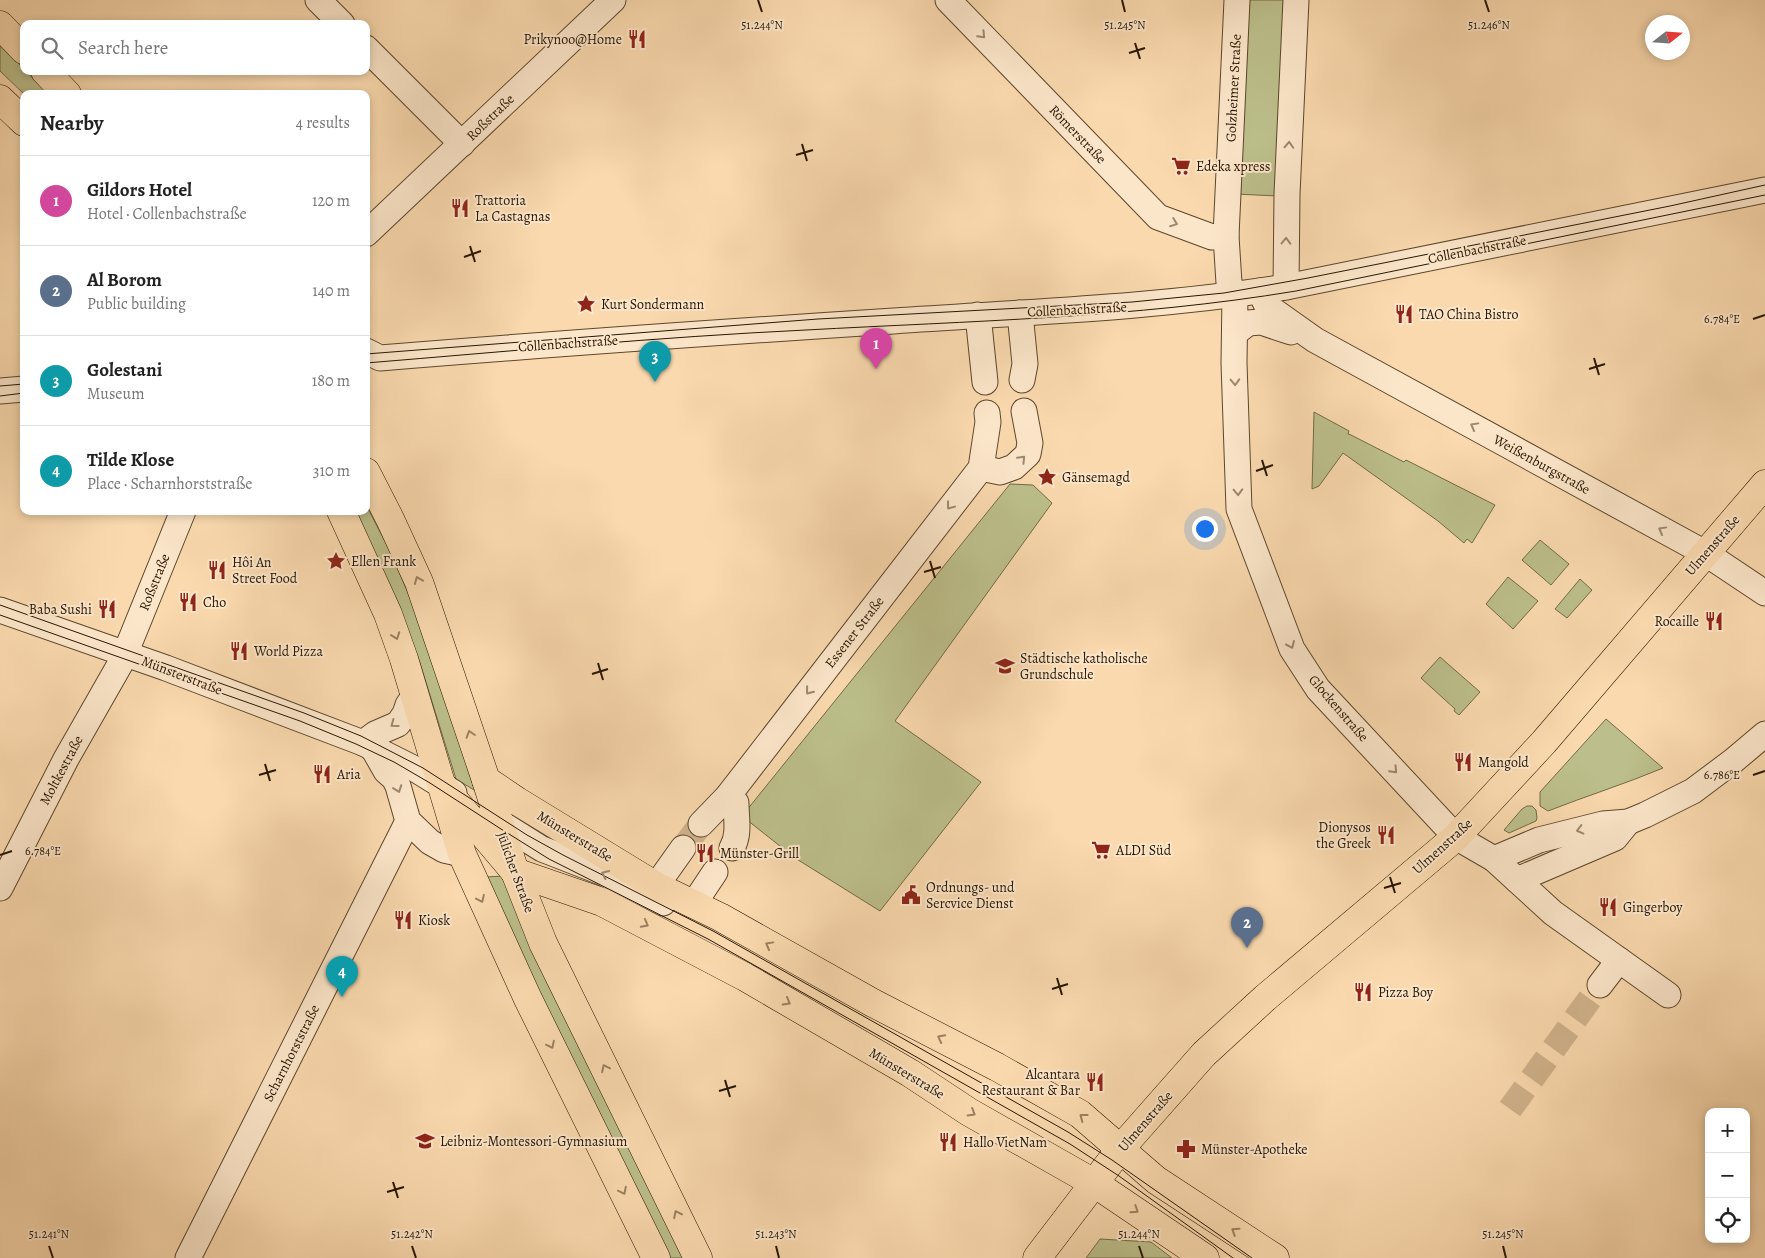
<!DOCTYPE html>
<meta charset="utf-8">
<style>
body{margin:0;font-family:Alegreya,serif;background:#f6f6f6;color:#222}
.controls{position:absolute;right:15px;bottom:15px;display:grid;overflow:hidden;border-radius:10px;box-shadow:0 2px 8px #0003}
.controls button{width:45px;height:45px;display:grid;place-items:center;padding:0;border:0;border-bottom:1px solid #e0e0e0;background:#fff;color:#222;font:25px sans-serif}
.compass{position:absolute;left:1645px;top:15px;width:45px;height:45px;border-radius:50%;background:#fff;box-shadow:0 2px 8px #0003;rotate:73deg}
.you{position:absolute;left:1204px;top:528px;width:18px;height:18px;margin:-12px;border:4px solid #fff;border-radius:50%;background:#1a73e8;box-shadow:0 0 0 8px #1a73e833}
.badge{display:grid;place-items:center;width:32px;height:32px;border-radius:50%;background:#8f2418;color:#fff;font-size:16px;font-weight:700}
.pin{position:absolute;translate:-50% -41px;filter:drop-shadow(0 1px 2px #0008)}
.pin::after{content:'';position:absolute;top:26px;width:18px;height:15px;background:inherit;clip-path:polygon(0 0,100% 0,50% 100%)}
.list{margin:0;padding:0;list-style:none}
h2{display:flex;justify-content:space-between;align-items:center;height:65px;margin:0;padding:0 20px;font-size:21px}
h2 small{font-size:16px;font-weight:400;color:#767676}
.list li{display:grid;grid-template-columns:32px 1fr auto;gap:15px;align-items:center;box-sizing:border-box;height:90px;padding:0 20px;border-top:1px solid #e0e0e0}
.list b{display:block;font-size:19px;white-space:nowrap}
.list p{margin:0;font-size:16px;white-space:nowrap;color:#767676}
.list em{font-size:16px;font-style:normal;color:#767676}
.icon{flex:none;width:28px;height:28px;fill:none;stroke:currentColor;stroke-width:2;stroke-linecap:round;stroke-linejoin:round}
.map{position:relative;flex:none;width:1765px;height:1258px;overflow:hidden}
.search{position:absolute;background:#fff;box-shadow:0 2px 8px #0003;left:20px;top:20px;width:350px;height:55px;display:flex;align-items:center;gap:12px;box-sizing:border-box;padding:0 18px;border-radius:10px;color:#767676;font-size:19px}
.panel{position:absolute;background:#fff;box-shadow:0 2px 8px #0003;left:20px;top:90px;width:350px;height:425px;border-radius:10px}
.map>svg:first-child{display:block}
</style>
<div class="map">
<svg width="1765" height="1258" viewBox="0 0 1765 1258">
<rect width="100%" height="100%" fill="#fad9ae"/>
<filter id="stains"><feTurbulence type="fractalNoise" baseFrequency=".004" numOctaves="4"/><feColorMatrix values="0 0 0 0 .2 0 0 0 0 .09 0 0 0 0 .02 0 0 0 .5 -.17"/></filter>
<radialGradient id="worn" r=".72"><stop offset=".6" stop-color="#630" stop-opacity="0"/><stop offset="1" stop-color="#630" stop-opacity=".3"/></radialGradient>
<g fill="#bcbf8b" stroke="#726a46">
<polygon points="1245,0 1288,0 1278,196 1235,194"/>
<polygon points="0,45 24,69 24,71 26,71 48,94 24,94 0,71"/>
<polygon points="1314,412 1349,431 1348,434 1351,435 1404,462 1406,460 1495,505 1472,543 1467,539 1464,543 1438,521 1343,453 1319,486 1312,489"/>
<polygon points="1010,484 1033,485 1052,503 895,721 981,782 880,911 795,858 742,816"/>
<polygon points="366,505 392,555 434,655 479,793 456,779 420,663 379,561 353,511 366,511"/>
<polygon points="1540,540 1569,564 1551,585 1522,560"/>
<polygon points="1508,577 1538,601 1513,629 1486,604"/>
<polygon points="1580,579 1592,590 1567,618 1555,609"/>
<polygon points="1440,657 1480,692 1459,715 1454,711 1455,709 1421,678"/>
<path d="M 1606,719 L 1663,768 C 1625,784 1586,796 1548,811 L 1540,806 L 1540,792 Z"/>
<polygon points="1527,806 1532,806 1536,810 1537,818 1536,821 1509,833 1504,830 1522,809"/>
<polygon points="506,876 691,1258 668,1258 484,877"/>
<polygon points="1100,1239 1151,1242 1172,1258 1086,1258"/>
</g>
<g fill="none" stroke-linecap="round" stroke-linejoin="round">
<g stroke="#d0b28b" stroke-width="25" stroke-dasharray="25 12" stroke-linecap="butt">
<polyline points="683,848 701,824"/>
<polyline points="1510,1109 1600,985"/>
</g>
<g stroke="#5c472c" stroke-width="27">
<g id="minor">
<polyline points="318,0 342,24"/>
<polyline points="948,0 1158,217 1212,237 1226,236"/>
<polyline points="1237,0 1226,236 1229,283 1235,295 1234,363 1239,509 1292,649 1318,689 1456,837 1494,859 1553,913 1668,995"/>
<polyline points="366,48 462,144"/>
<polyline points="366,234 613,0"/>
<polyline points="1286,287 1287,194 1296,0"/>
<polyline points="1260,291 1267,306 1315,340 1705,553 1765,593"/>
<polyline points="1020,313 1025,364 1022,380"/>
<polyline points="978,315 985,382"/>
<polyline points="1235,333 1248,323 1261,322 1291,332"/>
<path d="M 366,351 L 380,358 C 551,344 723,332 894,321 C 1025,312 1156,308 1286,287 L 1765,190"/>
<polyline points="0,391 24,389"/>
<polyline points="981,468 1000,472 1014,467 1028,454 1030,443 1024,411"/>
<polyline points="0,610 166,668 363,743 415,769 454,793"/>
<polyline points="363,743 375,734 398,724 405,714 408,705 415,695"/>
<polyline points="374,750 386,771 394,778 398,786 408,821 430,842 444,850 462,854"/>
<path d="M 728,796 L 736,803 C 736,818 740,834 732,848"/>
<polyline points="489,816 542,849 601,872 663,903"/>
<polyline points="701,824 728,796 981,468 988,422 987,413"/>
<polyline points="1494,859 1539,840 1603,824 1628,822 1645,815 1693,791 1733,761 1765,734"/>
<polyline points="1517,880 1615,838 1628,822"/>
<polyline points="656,886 683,848"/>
<polyline points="0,888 66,759 123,659 183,511"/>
<polyline points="693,905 715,872"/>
<polyline points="1600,985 1619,960"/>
<polyline points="188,1258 408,821"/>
</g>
</g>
<g stroke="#271600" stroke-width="29">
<g id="major">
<polyline points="0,25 24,50"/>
<polyline points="45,71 67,94"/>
<polyline points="0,99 24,122"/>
<polyline points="366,472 390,519 419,582 486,780 515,872 543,943 698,1258"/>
<polyline points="341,511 388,614 404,659 462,854 528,999 656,1258"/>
<polyline points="486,780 517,801 656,886 720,917 873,1003 997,1067 1080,1114 1156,1180 1275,1258"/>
<polyline points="441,784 515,872 602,902 745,977 910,1073 969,1112 1094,1183 1205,1258"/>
<polyline points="1037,1258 1121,1148 1204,1054 1265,998 1456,837 1544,742 1765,484"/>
</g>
</g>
<use href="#minor" stroke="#fce6ca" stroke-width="25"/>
<use href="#major" stroke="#fad9ae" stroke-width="28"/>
<g stroke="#271600" stroke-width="1">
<polyline points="366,354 818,319 1132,302 1224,293 1308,278 1670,206 1765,185"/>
<path d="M 366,363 C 513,351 659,337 806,330 C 969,321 1134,318 1296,291 L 1765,195"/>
<polyline points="0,386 24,384"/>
<polyline points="0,396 24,393"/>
<polyline points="0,605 304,713 361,736 423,768 527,835 563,855 713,931 1068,1132 1112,1160 1252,1258"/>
<polyline points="0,615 300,721 356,744 394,762 430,783 501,829 549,859 708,939 1070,1144 1119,1176 1233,1258"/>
</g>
</g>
<defs><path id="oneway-chevron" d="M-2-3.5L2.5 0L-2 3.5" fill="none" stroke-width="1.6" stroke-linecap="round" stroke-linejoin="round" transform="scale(1.25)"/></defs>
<g stroke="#9c886f">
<use href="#oneway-chevron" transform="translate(982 35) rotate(46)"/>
<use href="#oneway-chevron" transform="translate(1289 145) rotate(-87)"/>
<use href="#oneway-chevron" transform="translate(1174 223) rotate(21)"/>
<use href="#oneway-chevron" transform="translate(1286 241) rotate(-89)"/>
<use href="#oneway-chevron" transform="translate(1235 382) rotate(88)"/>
<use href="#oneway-chevron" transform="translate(1474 426) rotate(-151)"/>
<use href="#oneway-chevron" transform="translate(1022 459) rotate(-46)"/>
<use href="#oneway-chevron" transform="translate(1238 492) rotate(88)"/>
<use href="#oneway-chevron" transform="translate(950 506) rotate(127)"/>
<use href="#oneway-chevron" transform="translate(1662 530) rotate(-151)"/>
<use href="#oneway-chevron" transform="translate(1291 645) rotate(66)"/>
<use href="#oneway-chevron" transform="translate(809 691) rotate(128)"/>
<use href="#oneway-chevron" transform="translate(394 724) rotate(144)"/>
<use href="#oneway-chevron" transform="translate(1394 770) rotate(47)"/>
<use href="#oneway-chevron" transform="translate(398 789) rotate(70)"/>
<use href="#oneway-chevron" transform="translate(1580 830) rotate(166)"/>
<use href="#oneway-chevron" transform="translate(605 874) rotate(-155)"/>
</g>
<g stroke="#9b8160">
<use href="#oneway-chevron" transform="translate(418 580) rotate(-112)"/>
<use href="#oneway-chevron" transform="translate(396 636) rotate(70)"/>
<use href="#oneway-chevron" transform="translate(470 734) rotate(-108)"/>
<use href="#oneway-chevron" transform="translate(481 899) rotate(65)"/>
<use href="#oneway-chevron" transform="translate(645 924) rotate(28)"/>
<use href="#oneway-chevron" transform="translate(769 945) rotate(-151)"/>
<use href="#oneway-chevron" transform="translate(787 1002) rotate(30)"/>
<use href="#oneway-chevron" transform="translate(941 1038) rotate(-153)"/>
<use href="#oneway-chevron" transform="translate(551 1045) rotate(64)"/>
<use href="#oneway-chevron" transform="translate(605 1068) rotate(-116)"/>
<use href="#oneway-chevron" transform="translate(972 1113) rotate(31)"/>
<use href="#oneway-chevron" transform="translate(1083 1117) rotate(-143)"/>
<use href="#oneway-chevron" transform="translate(623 1191) rotate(64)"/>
<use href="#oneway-chevron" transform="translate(1135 1210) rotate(34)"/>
<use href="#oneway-chevron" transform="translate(677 1214) rotate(-116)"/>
<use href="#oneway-chevron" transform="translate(1235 1231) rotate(-147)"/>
</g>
<path fill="none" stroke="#271600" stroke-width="2" d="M 758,0 L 762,12M 1122,0 L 1125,12M 1485,0 L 1489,12M 1135,43 L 1140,59M 1129,53 L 1145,48M 802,144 L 807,161M 796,155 L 813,150M 470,246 L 475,262M 464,257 L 481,251M 1753,319 L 1765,315M 1594,358 L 1599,375M 1589,369 L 1605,364M 1262,460 L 1267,476M 1256,471 L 1273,465M 930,561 L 935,578M 924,572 L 941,567M 598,663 L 603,680M 592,674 L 608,669M 265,764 L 270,781M 259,775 L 276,770M 1753,775 L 1765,771M 0,855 L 12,851M 1390,877 L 1395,893M 1384,888 L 1401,883M 1057,978 L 1062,995M 1052,989 L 1068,984M 725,1080 L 730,1097M 719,1091 L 736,1086M 393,1182 L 398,1198M 387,1192 L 404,1187M 49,1246 L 53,1258M 412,1246 L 416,1258M 776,1246 L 779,1258M 1139,1246 L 1143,1258M 1503,1246 L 1506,1258"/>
<defs>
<g id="restaurant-bare" transform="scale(1.5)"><path d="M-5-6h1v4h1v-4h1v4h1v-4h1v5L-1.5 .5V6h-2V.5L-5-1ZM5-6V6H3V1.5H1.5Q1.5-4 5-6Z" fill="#8f2418" stroke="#fce6ca" stroke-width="2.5" paint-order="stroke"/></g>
<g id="supermarket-bare" transform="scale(1.5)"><path d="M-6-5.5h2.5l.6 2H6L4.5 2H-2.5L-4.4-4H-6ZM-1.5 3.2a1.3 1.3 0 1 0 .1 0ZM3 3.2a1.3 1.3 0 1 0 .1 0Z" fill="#8f2418" stroke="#fce6ca" stroke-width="2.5" paint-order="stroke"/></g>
<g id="sight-bare" transform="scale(1.5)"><path d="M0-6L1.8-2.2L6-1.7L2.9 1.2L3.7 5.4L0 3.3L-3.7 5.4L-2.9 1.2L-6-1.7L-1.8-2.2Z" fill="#8f2418" stroke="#fce6ca" stroke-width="2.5" paint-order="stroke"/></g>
<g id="school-bare" transform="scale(1.5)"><path d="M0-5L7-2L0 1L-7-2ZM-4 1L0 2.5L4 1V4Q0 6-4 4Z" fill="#8f2418" stroke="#fce6ca" stroke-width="2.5" paint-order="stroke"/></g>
<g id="civic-bare" transform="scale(1.5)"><path d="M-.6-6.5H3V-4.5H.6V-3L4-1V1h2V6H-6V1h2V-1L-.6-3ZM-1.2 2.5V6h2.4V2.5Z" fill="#8f2418" stroke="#fce6ca" stroke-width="2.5" paint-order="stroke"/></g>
<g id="pharmacy-bare" transform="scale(1.5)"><path d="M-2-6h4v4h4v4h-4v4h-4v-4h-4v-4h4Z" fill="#8f2418" stroke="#fce6ca" stroke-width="2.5" paint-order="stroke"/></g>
</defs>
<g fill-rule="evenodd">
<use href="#restaurant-bare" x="637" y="39"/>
<use href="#supermarket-bare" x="1181" y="166"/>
<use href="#restaurant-bare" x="460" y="208"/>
<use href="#sight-bare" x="586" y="304"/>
<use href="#restaurant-bare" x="1404" y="314"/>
<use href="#sight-bare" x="1047" y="477"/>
<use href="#sight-bare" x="336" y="561"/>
<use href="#restaurant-bare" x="217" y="570"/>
<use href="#restaurant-bare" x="188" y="602"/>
<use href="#restaurant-bare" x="107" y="609"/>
<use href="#restaurant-bare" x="1714" y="621"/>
<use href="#restaurant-bare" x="239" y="651"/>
<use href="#school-bare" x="1005" y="666"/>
<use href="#restaurant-bare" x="1463" y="762"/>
<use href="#restaurant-bare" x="322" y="774"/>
<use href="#restaurant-bare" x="1386" y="835"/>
<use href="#supermarket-bare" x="1101" y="850"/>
<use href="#restaurant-bare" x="705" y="853"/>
<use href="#civic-bare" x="911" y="895"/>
<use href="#restaurant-bare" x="1608" y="907"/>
<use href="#restaurant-bare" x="403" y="920"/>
<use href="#restaurant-bare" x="1363" y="992"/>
<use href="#restaurant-bare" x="1095" y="1082"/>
<use href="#school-bare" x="425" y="1141"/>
<use href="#restaurant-bare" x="948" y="1142"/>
<use href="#pharmacy-bare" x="1186" y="1149"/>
</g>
<g text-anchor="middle" stroke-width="4" stroke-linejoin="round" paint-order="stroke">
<g font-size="14" fill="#271600" stroke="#fce6ca" text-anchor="start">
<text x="622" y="44" text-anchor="end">Prikynoo@Home</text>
<text x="1196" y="171">Edeka xpress</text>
<text x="475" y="205">Trattoria<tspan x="475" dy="16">La Castagnas</tspan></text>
<text x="601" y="309">Kurt Sondermann</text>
<text x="1419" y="319">TAO China Bistro</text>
<text x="1062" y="482">Gänsemagd</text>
<text x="351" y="566">Ellen Frank</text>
<text x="232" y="567">Hôi An<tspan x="232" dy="16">Street Food</tspan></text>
<text x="203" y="607">Cho</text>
<text x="92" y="614" text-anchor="end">Baba Sushi</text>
<text x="1699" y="626" text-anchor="end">Rocaille</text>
<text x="254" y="656">World Pizza</text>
<text x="1020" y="663">Städtische katholische<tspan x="1020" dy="16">Grundschule</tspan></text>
<text x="1478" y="767">Mangold</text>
<text x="337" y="779">Aria</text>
<text x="1371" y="832" text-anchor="end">Dionysos<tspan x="1371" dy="16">the Greek</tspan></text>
<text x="1116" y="855">ALDI Süd</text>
<text x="720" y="858">Münster-Grill</text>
<text x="926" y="892">Ordnungs- und<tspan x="926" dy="16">Sercvice Dienst</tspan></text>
<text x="1623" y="912">Gingerboy</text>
<text x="418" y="925">Kiosk</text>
<text x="1378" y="997">Pizza Boy</text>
<text x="1080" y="1079" text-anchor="end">Alcantara<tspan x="1080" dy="16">Restaurant &amp; Bar</tspan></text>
<text x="440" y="1146">Leibniz-Montessori-Gymnasium</text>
<text x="963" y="1147">Hallo VietNam</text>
<text x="1201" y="1154">Münster-Apotheke</text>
</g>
<g font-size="14" fill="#271600" stroke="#fce6ca">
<text transform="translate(1233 88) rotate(-87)" y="5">Golzheimer Straße</text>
<text transform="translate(490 117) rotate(-44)" y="5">Roßstraße</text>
<text transform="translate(1078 134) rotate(46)" y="5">Römerstraße</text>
<text transform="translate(1477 249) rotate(-11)" y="5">Collenbachstraße</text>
<text transform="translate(1077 309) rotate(-3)" y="5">Collenbachstraße</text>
<text transform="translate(568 343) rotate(-4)" y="5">Collenbachstraße</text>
<text transform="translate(1542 464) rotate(29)" y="5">Weißenburgstraße</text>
<text transform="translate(1712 545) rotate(-49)" y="5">Ulmenstraße</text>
<text transform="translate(154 582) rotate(-68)" y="5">Roßstraße</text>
<text transform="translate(854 632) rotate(-52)" y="5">Essener Straße</text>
<text transform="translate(182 675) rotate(21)" y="5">Münsterstraße</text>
<text transform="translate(1339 708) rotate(49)" y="5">Glockenstraße</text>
<text transform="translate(61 770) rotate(-62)" y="5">Moltkestraße</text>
<text transform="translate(575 836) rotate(31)" y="5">Münsterstraße</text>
<text transform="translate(1442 846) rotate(-42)" y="5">Ulmenstraße</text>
<text transform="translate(516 872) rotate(70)" y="5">Jülicher Straße</text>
<text transform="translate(291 1053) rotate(-63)" y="5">Scharnhorststraße</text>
<text transform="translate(907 1073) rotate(31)" y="5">Münsterstraße</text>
<text transform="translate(1145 1121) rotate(-49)" y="5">Ulmenstraße</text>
</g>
</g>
<g font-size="12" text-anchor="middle" fill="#271600" stroke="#fce6ca" stroke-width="4" stroke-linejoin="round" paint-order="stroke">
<text x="762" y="29">51.244°N</text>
<text x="1125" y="29">51.245°N</text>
<text x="1489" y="29">51.246°N</text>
<text x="1722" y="323">6.784°E</text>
<text x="1722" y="779">6.786°E</text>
<text x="43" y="855">6.784°E</text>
<text x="49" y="1238">51.241°N</text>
<text x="412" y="1238">51.242°N</text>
<text x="776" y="1238">51.243°N</text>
<text x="1139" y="1238">51.244°N</text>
<text x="1503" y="1238">51.245°N</text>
</g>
<rect width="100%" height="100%" filter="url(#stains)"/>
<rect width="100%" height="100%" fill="url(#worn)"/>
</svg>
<div class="controls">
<button>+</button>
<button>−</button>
<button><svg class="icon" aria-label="locate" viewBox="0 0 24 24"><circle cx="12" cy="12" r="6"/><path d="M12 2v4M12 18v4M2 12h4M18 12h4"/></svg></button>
</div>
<svg class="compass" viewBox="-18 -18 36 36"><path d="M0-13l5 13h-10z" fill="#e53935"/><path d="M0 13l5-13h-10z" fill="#767676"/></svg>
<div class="you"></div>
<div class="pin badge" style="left:876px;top:369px;background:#d1479c">1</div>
<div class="pin badge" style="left:1247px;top:948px;background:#5c6f8a">2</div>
<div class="pin badge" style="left:655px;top:382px;background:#0f9aa8">3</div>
<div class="pin badge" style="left:342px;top:997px;background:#0f9aa8">4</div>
<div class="search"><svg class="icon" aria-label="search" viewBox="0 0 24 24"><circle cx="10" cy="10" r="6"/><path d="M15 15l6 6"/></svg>Search here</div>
<section class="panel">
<h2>Nearby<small>4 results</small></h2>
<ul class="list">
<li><span class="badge" style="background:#d1479c">1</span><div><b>Gildors Hotel</b><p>Hotel · Collenbachstraße</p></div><em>120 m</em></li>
<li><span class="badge" style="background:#5c6f8a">2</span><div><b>Al Borom</b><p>Public building</p></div><em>140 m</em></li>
<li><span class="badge" style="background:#0f9aa8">3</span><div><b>Golestani</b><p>Museum</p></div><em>180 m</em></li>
<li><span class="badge" style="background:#0f9aa8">4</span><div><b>Tilde Klose</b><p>Place · Scharnhorststraße</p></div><em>310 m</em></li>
</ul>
</section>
</div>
